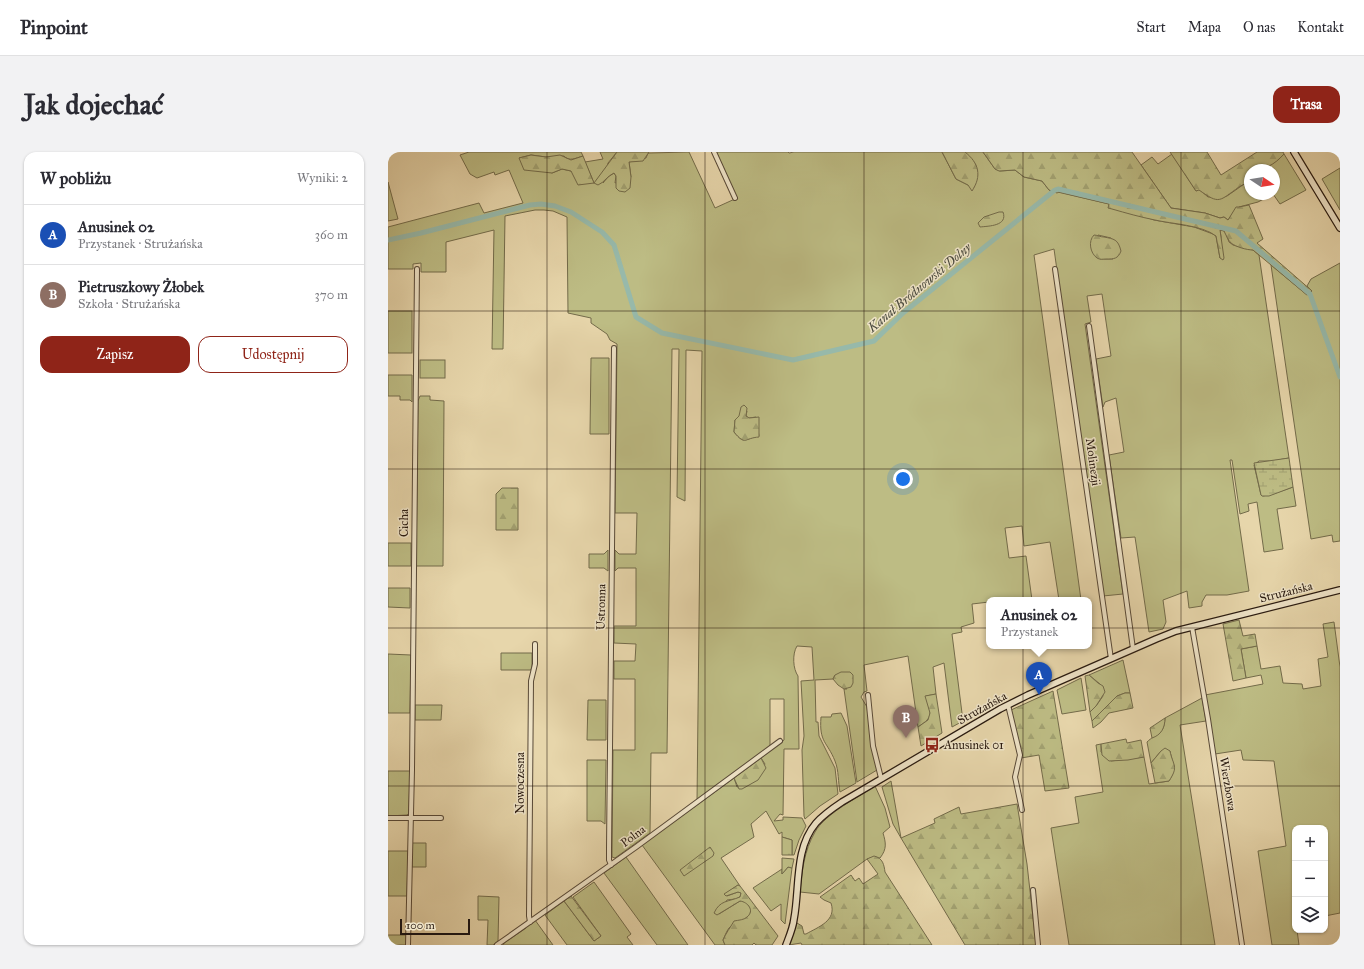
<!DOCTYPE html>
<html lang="pl">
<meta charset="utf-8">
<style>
body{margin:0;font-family:"IM FELL Great Primer",serif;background:#f2f2f3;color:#2b2b33}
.controls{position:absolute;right:12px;bottom:12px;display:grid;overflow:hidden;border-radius:8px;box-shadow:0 1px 3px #0004}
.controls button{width:36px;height:36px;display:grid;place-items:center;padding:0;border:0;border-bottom:1px solid #e1e1e2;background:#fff;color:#2b2b33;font:20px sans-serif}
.compass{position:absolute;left:856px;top:12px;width:36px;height:36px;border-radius:50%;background:#fff;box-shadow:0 1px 3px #0004;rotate:102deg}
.scale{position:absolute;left:12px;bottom:10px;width:70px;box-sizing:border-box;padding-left:4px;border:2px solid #291a10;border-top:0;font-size:11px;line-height:14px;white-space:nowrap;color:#291a10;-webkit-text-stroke:3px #efe4c8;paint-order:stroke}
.you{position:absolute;left:515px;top:327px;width:14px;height:14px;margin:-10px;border:3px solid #fff;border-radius:50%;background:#1a73e8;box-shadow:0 0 0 6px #1a73e833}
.badge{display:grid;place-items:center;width:26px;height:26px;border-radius:50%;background:#8f2418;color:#fff;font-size:13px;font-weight:700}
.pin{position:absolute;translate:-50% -33px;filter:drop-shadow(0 1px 2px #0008)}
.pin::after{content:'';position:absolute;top:21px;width:14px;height:12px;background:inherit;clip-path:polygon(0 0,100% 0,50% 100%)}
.popup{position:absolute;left:598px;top:445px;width:106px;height:52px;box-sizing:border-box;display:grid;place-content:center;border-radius:8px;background:#fff;filter:drop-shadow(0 1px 3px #0005);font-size:13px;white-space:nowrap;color:#7c7c81}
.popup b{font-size:15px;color:#2b2b33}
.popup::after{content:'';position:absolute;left:50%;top:100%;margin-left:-8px;border:8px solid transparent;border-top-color:#fff}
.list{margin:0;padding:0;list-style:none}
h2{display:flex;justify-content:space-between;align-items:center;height:52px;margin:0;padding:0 16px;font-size:17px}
h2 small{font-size:13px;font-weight:400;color:#7c7c81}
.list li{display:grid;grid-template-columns:26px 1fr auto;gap:12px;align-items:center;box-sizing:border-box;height:60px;padding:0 16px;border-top:1px solid #e1e1e2}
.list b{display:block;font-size:15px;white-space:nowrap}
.list p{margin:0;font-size:13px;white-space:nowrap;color:#7c7c81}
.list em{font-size:13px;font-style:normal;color:#7c7c81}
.actions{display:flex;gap:8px;padding:12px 16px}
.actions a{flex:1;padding:9px 0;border:1px solid #8f2418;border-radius:12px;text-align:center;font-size:14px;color:#8f2418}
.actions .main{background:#8f2418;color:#fff}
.icon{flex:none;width:22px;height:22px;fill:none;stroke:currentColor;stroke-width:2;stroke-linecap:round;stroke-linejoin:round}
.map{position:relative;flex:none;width:952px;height:793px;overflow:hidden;border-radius:12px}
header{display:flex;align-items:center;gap:24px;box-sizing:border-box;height:56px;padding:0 20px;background:#fff;border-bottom:1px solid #e1e1e2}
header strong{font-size:19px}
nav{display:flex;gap:22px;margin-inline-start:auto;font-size:14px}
.intro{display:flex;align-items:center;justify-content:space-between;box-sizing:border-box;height:96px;padding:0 24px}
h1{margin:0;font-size:28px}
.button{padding:10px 18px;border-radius:12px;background:#8f2418;color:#fff;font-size:14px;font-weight:700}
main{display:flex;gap:24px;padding:0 24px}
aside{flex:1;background:#fff;border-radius:12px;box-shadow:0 1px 3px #0004}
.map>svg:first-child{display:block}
</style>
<header>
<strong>Pinpoint</strong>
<nav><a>Start</a><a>Mapa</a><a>O nas</a><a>Kontakt</a></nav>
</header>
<div class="intro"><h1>Jak dojechać</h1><a class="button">Trasa</a></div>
<main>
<aside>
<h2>W pobliżu<small>Wyniki: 2</small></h2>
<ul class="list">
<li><span class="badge" style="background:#1a4fb4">A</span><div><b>Anusinek 02</b><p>Przystanek · Strużańska</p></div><em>360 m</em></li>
<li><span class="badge" style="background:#8d6e63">B</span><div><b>Pietruszkowy Żłobek</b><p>Szkoła · Strużańska</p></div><em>370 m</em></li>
</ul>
<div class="actions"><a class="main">Zapisz</a><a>Udostępnij</a></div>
</aside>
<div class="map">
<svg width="952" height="793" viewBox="0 0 952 793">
<defs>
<pattern id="forest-firs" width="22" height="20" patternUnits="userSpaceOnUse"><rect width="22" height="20" fill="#bdbc84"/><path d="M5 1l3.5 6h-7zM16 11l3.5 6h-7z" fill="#a2a171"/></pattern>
<pattern id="wetland-marsh" width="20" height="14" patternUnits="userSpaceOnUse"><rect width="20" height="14" fill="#bdbc84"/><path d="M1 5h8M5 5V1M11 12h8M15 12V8" fill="none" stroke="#a2a171"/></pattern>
</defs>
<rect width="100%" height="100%" fill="#e7d6ab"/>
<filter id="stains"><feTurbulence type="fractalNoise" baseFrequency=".005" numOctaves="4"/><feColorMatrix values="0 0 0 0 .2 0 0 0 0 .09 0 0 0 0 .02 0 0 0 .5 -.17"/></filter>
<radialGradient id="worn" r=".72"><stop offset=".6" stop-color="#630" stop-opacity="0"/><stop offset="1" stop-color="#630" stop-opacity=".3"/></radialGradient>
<g fill="#bdbc84" stroke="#736b4a" fill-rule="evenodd">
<path d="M 81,0 L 193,0 L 195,4 C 188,6 181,10 176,4 L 158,5 L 143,3 L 131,6 L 164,21 L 174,17 L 183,19 L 206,31 L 197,10 L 215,7 L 212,0 L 229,0 L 220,11 L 215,31 L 220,25 L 226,21 L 228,24 L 227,31 L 243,25 L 241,10 L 258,6 L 260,1 L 301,0 L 327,56 L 349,46 L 328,0 L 400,0 L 401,1 L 406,0 L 554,0 L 568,27 L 580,33 L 582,35 L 588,13 L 577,0 L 595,0 L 607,17 L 612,19 L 627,18 L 636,25 L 654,29 L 661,38 L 721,52 L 766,68 L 806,75 L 825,82 L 828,84 L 832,106 L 833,85 L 832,78 L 837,79 L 841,90 L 845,93 L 865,98 L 871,103 L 901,306 L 884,309 L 871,309 L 866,313 L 873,343 L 875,344 L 885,342 L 905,335 L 908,354 L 889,357 L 895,397 L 876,400 L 869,350 L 860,352 L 861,359 L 852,362 L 844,308 L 842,308 L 861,439 L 839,443 L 818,443 L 814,450 L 814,454 L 801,456 L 799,439 L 775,448 L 778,470 L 775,477 L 761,480 L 747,385 L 733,386 L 721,303 L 736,300 L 728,246 L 717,250 L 715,255 L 708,207 L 723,204 L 714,142 L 699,144 L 703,170 L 697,172 L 735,442 L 715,444 L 666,97 L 646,103 L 693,448 L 671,448 L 662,390 L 636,394 L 634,374 L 617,376 L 621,406 L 638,404 L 644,448 L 601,448 L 601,450 L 584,452 L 586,471 L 573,475 L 574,480 L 564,482 L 575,569 L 564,575 L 556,511 L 545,515 L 548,542 L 538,544 C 542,562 547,564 530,575 L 520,504 L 476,513 L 479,539 L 476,540 L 473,545 L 479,555 L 484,594 L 489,618 L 469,630 L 456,537 L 459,537 L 447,523 L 445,527 L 427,528 L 428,570 L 430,570 L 431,584 L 447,616 L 450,642 L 432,654 L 417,667 L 416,664 L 414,598 L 416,584 L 413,529 L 426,528 L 424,495 L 409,494 C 404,502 405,517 410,524 L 411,597 L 396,597 L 395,663 L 392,662 L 386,669 L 395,668 L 395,665 L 414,666 L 418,674 L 411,688 L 406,703 L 404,703 L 404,688 L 394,685 L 394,680 L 391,682 L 378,659 L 363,672 L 366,685 L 333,706 L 352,734 L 350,733 L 337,742 L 339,744 L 350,740 L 353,741 L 353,743 C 350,748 344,747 339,748 L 331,762 L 352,749 C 357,749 361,752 363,758 C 362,769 347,769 341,776 C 338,780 337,784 335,788 L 337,793 L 327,793 L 254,693 L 346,626 L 349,635 L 366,630 L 377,612 L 373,606 L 396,588 L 396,547 L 382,547 L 382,594 L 309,650 L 314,199 L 298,198 L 297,349 L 289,345 L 291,197 L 284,197 L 279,601 L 263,601 L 262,681 L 227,706 L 224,705 L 225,598 L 247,598 L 247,527 L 226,527 L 226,509 L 247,509 L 248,492 L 226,491 L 226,474 L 248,474 L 248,416 L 230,416 L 227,419 L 227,398 L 231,402 L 248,402 L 249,361 L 227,361 L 229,192 L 222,188 L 219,182 L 203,171 L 203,166 L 180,161 L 179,65 L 165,59 L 156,58 L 147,58 L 117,64 L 115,197 L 104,197 L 106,78 L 58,90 L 58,120 L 33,120 L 33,111 L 25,112 L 25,117 L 0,117 L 0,75 L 91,51 L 96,61 L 135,51 L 121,18 L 107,23 L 106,20 L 89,26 L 82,22 L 72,3 ZM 710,83 L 723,86 L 725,107 L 712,107 ZM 359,259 L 358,264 L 361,266 L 368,265 L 371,284 C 357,286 357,294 346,280 L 347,268 Z"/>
<polygon points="784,2 808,39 811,37 820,45 839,44 862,28 862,42 886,42 886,18 872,18 890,8 896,2 918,38 892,52 885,42 870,50 851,55 840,68 836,65 832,66 817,61 783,56 753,13 764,5 770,12"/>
<polygon points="952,16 952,58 934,27"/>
<polygon points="0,30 10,67 0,69"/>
<polygon points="952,111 952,389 945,390 944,383 923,387 883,113 919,143 924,139 919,134 923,127"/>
<rect x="0" y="159" width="24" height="42"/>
<polygon points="203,206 221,206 221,282 202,282"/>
<rect x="32" y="208" width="25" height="18"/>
<polygon points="0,223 24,223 24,250 22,248 12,248 12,244 0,244"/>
<polygon points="32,244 42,244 42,248 56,249 55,414 28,414 30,249"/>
<rect x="0" y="391" width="23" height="23"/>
<polygon points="220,398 220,419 216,416 201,416 201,402 216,402"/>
<polygon points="0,436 22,436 22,456 0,455"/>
<polygon points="946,470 952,515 952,761 937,764 937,676 907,676 907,778 909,778 911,793 884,793 870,699 898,694 886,609 855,608 853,598 827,602 817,543 875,532 873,523 858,526 853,497 869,494 873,517 892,514 895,531 914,532 915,537 933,534 930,507 940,505 935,472"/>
<polygon points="113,501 144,501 144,514 143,518 113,518"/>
<polygon points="0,502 23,503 22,561 0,561"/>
<polygon points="735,508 742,541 737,541 729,544 704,569 702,560 708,554 715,544 712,532 701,523"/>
<polygon points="693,526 698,558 674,562 669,538"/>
<path d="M 814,546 L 818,569 L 792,573 L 827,793 L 681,793 L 663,676 L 691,671 L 687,645 L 715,640 L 708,593 L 713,592 L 713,600 L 723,609 L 756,605 L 761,632 L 781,629 C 790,613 785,615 782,599 L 773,599 L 763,611 L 759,590 C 768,581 776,584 777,566 Z"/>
<polygon points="200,548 218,548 218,588 199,588"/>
<polygon points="27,553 54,553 53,568 27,568"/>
<path d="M 453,561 L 459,574 L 468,631 L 452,640 C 450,630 451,619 447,609 C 439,589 431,591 433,565 L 443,565 L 444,562 Z"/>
<polygon points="199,608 218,608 217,672 213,669 199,669"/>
<polygon points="0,619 22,619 21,661 19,663 0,664"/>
<polygon points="503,629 513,686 505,672 494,635"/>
<path d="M 487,634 L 497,656 L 502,675 L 495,681 C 498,691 499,697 492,706 L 485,705 L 479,707 L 431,742 L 412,740 C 414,719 416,699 427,680 C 437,662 470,645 487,634 Z"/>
<polygon points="23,691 38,691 38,715 24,715"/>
<polygon points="0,699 20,699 19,744 0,744"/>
<polygon points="238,705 300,793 269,793 216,721"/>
<polygon points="400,715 404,716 397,772 393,768 393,752 383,759 365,736 394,717 394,722"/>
<polygon points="206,730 243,782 239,785 245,793 179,793 157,763 176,749 206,789 213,784 185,745"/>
<polygon points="90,744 111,745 110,789 105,793 99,793 100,768 90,768"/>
<polygon points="147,768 165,793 115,793 116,791 138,776 137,775"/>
<rect x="0" y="783" width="18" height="10"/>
</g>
<g fill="url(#forest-firs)" stroke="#736b4a">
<path d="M 229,0 L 261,0 L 255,9 L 241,10 L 243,25 L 242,36 L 237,40 L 231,39 L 228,36 L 228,24 L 226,21 C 219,24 217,30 210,33 L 206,31 L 190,33 L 183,19 L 174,17 L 164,21 L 136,18 L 131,6 L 143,3 L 158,5 L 172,3 L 183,8 L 195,4 L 206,31 Z"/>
<path d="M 554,0 L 577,0 C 591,11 594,24 584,39 L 580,33 L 568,27 Z"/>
<path d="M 595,0 L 744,0 L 783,56 L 817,61 L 832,66 L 836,65 L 840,68 L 848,55 L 851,55 L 861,53 L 875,87 L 869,91 L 924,139 L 919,143 L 865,98 C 859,98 848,95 843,91 C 840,88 838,83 836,79 L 832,78 L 836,106 L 835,108 L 832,106 L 828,84 C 814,73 784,72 767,68 C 752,65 738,61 724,57 L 720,56 L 721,52 L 671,40 L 669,41 L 661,38 L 654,29 L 636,25 L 627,18 L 611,19 L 607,17 Z"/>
<path d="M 782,0 L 819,0 L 833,23 L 869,0 L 895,0 L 896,2 C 886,13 877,18 862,18 L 862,28 C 859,32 855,32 851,35 C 831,49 832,53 811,38 L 808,39 Z"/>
<path d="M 611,60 L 615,60 C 620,74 601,74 592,75 L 590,71 L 596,65 Z"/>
<path d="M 706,83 C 709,83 712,85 716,85 C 726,87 730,87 733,99 C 730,107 726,107 718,107 C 715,107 712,108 709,106 C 702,101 700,89 706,83 Z"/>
<path d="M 356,253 L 359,256 L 358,264 L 361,266 L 371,265 L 371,285 C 356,286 358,294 346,280 L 347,268 L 351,264 L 353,255 Z"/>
<polygon points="114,336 130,336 130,378 108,378 108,342"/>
<polygon points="851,468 855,484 867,482 869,494 853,497 858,526 845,529 835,472"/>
<polygon points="453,520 462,520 465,523 465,531 463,535 456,537 450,533 445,527 447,523"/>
<polygon points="701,523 710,531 715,534 717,540 708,554 702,560 697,524"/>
<polygon points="665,539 681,636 657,639 651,603 633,606 623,558"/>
<polygon points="737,541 742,541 745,556 721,561 713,570 705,576 704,569 729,544"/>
<polygon points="548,542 554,581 533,594 530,575 540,568 542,561 537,544"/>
<path d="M 777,566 C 777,576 773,583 764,586 L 762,576 Z"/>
<polygon points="738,587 739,591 753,588 756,605 740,608 721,609 714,603 713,592"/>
<path d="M 777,596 L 782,599 C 785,614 791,614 781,629 L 767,631 L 763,611 L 773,599 Z"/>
<polygon points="373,606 378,616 370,628 354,637 351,637 346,626"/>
<polygon points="629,652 639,712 648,793 577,793 513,686 547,671 546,667 571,655 573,662"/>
<polygon points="394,685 404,688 404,703 394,703"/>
<polygon points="322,695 326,701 325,704 296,724 292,718"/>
<path d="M 486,704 C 495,706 496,713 497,720 L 544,793 L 414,793 L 413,791 L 401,793 L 409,771 L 414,774 L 416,782 L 418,782 C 430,775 449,769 443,751 L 436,748 L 432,745 L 463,723 L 467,729 L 471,726 L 475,732 L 490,722 L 479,707 Z"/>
<polygon points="394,706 406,707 404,716 400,715 394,722"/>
<path d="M 350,733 L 352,734 L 390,784 L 384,793 L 368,793 L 366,791 L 364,793 L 337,793 L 335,788 C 338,781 342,776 346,769 C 351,768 356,768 359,765 C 367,759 360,750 352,749 L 329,763 L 326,761 C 332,748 340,750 352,745 L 353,741 L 350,740 L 338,744 L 336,742 Z"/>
<polygon points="183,744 213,784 206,789 176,749"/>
</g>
<polygon fill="url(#wetland-marsh)" stroke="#736b4a" points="901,306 905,335 881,344 874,344 873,343 866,311"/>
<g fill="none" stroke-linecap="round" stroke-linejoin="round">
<polyline stroke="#97b9aa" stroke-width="5" points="0,88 33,81 142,53 153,52 167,54 183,60 214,80 226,93 248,165 274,181 405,208 486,189 515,161 667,38 670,37 848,79 922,142 952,225"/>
<g stroke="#584937" stroke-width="6">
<g id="minor">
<polyline points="326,0 347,46"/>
<polyline points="667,117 723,507"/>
<polyline points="701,174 745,497"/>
<polyline points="804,475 820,567 854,793"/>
<polyline points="480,543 485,594 493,626"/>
<polyline points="620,553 632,603 627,625 634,658"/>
<polyline points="0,666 53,666"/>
<polyline points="223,713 221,708 221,697 226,196"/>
<polyline points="645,738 650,793"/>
<polyline points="142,770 141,764 143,529 147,512 147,492"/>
<polyline points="20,793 24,618 29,117"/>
<polyline points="109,793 248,695 392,589"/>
</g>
</g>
<g stroke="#291a10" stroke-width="8">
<g id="secondary">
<polyline points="906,0 952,76"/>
<path d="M 398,793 C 401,785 405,776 406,767 C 412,736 406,697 428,671 C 435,663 445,656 454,650 L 612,557 L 640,543 L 768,487 L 788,479 L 952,438"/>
</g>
</g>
<use href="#minor" stroke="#efe4c8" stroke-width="4"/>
<use href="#secondary" stroke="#efe4c8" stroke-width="5.5"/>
</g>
<path fill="none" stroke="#291a10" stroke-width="1" stroke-opacity="0.55" d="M 159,0 L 159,793M 317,0 L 317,793M 476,0 L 476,793M 635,0 L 635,793M 793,0 L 793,793M 0,159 L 952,159M 0,317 L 952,317M 0,476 L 952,476M 0,634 L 952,634"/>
<defs>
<g id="bus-bare" transform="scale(1.2)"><path d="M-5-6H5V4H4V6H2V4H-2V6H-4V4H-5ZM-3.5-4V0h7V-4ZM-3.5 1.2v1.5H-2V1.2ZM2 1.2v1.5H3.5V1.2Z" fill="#8f2418" stroke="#efe4c8" stroke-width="2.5" paint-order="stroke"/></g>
</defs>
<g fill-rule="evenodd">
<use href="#bus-bare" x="544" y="593"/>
</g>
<g text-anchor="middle" stroke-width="3" stroke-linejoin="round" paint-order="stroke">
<g font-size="12" fill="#291a10" stroke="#efe4c8">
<text transform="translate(705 310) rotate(82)" y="4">Molinezji</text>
<text transform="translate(16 371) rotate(-90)" y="4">Cicha</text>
<text transform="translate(898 440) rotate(-14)" y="4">Strużańska</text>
<text transform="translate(213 455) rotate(-89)" y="4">Ustronna</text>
<text transform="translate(594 556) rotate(-29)" y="4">Strużańska</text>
<text transform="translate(132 631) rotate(-90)" y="4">Nowoczesna</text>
<text transform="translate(840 632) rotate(81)" y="4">Wierzbowa</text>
<text transform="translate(245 684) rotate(-37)" y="4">Polna</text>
</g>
<g font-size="12" fill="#291a10" stroke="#efe4c8" text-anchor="start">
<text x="556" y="597">Anusinek 01</text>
</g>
<g font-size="13" font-style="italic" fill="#4a4a3e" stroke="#efe4c8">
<text transform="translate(531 135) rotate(-40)" y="5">Kanał Bródnowski Dolny</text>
</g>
</g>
<rect width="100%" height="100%" filter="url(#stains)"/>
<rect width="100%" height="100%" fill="url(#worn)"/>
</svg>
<div class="controls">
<button>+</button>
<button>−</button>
<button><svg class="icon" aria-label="layers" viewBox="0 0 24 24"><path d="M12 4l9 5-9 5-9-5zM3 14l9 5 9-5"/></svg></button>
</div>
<svg class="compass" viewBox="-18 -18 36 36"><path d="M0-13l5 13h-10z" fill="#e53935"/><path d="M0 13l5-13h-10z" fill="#7c7c81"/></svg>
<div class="scale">100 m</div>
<div class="you"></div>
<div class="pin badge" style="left:651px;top:543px;background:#1a4fb4">A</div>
<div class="popup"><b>Anusinek 02</b>Przystanek</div>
<div class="pin badge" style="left:518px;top:586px;background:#8d6e63">B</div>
</div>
</main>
